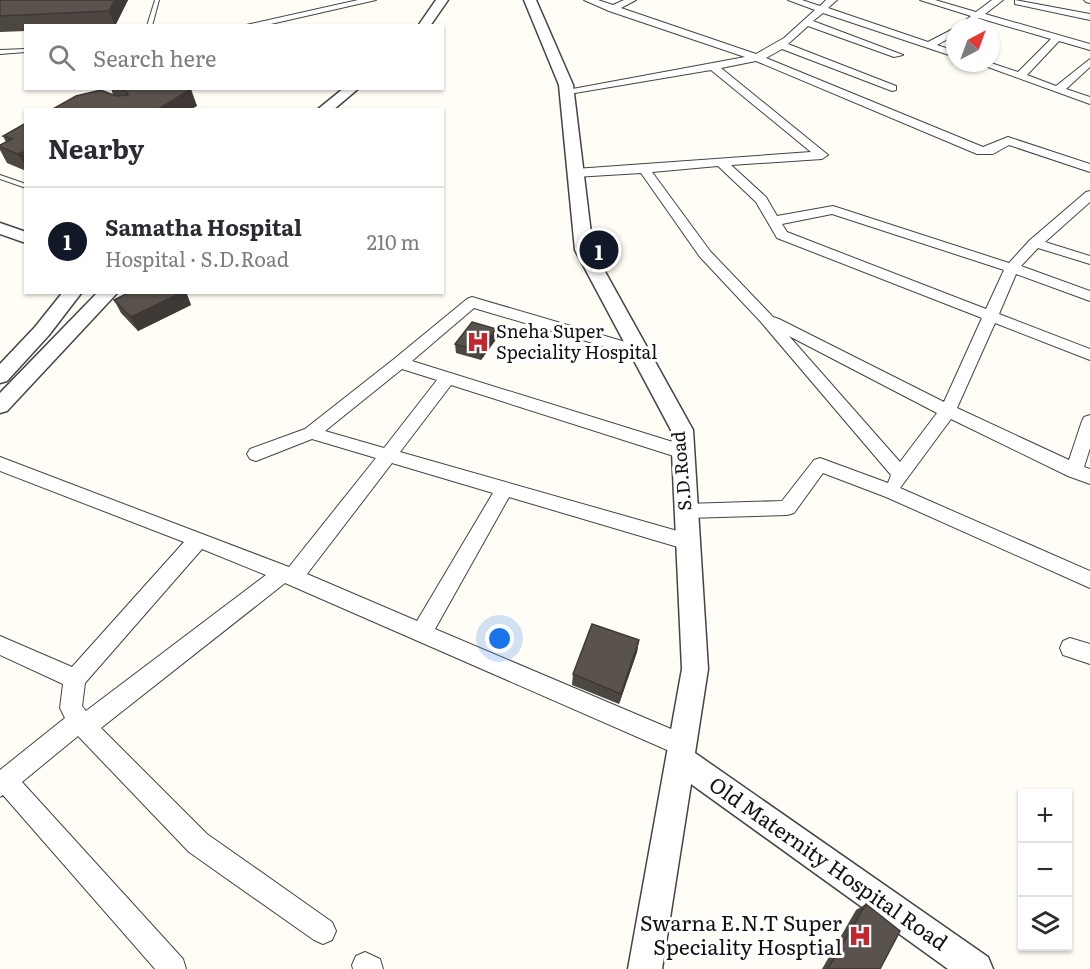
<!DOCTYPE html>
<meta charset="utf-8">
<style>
body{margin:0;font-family:Literata,serif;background:#f2f2f3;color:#2b2b33}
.controls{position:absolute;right:18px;bottom:18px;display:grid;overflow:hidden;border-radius:0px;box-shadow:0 2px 4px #0004}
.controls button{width:54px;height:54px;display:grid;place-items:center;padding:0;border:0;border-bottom:2px solid #e1e1e2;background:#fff;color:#2b2b33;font:30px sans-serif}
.compass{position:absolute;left:946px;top:18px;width:54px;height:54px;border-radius:50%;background:#fff;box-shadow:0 2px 4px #0004;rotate:41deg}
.you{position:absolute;left:500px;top:639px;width:21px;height:21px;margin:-15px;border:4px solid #fff;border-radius:50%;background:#1a73e8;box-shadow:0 0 0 9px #1a73e833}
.badge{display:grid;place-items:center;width:39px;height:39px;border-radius:50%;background:#111827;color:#fff;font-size:20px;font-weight:700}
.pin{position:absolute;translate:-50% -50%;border:3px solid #fff;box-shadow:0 2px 6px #0006}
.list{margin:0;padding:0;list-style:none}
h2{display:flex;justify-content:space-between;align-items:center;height:78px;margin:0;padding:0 24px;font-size:26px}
h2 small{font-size:20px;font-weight:400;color:#7c7c81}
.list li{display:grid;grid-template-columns:39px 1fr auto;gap:18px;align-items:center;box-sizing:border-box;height:108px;padding:0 24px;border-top:2px solid #e1e1e2}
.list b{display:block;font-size:22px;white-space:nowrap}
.list p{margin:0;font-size:20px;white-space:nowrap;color:#7c7c81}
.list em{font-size:20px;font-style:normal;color:#7c7c81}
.icon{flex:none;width:33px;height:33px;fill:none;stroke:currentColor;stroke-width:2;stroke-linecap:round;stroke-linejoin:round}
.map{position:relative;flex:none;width:1090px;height:969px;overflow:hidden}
.search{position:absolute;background:#fff;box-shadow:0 2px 4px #0004;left:24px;top:24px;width:420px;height:66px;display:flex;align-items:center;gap:15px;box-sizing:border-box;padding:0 21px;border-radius:0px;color:#7c7c81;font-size:22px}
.panel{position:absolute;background:#fff;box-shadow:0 2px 4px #0004;left:24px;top:108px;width:420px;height:186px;border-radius:0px}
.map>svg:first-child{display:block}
</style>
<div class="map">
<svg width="1090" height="969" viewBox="0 0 1090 969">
<rect width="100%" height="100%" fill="#fffdf5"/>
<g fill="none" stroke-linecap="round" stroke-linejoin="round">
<g stroke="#444" stroke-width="2">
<g id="service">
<polygon points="155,0 159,0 152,26 147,26"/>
<polygon points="26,49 26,52 0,54 0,50"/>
<polygon points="0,175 26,184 26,188 0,179"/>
</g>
</g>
<g stroke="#444" stroke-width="2">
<g id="minor">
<polygon points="358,0 376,0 262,26 242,26"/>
<path d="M 584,0 L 598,0 L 613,5 L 624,0 L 636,0 L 621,8 L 756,54 L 784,38 L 815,10 L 788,0 L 802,0 L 820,6 L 826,0 L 837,0 L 828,8 L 928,42 L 955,28 L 955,35 L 937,45 L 955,51 L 955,57 L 823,13 L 813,21 L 903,55 L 894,57 L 808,26 L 788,44 L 896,86 L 896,90 L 892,91 L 782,49 L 766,58 L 983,147 L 1008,137 L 1090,164 L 1090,172 L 1009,145 L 993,154 L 977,154 L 756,61 L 721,68 L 828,155 L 822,159 L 731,165 L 766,197 L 777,216 L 833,206 L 1009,263 L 1030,240 L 1086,192 L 1090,191 L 1090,202 L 1045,242 L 1090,256 L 1090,264 L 1038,248 L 1021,266 L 1090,291 L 1090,301 L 1016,274 L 999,314 L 1090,349 L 1090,360 L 995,323 L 957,408 L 1069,460 L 1082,421 L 1084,417 L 1090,415 L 1090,448 L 1084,467 L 1090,469 L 1090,484 L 1068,476 L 951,419 L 900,488 L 1090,571 L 1090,588 L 886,497 L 823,473 L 794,513 L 787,515 L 686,518 L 679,516 L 677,511 L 679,506 L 686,504 L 782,501 L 814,460 L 820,458 L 888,483 L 891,475 L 760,321 L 700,257 L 641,173 L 575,177 L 569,173 L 575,169 L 811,152 L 711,70 L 563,95 L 563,91 L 567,90 L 745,57 L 609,11 ZM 718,166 L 756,202 L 777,238 L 982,318 L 944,402 L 779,319 L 773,317 L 710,251 L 652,172 ZM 832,214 L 1004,270 L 986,309 L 787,232 L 782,224 ZM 789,336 L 937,413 L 900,462 Z"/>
<polygon points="920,0 935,0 976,12 992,0 1003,0 985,14 1090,44 1090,50 1059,41 1027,75 1056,86 1090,59 1090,67 1066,89 1090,97 1090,104 977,63 991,63 1018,72 1051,39 979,18 968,27 957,27 971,16"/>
<polygon points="1015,0 1090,14 1090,20 1015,4"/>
<polygon points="1084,0 1090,0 1090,3 1086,2"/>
<path d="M 472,297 L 646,348 L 648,352 L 640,357 L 474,308 L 412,361 L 689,447 L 692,452 L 689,457 L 683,459 L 451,385 L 400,452 L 688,534 L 695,536 L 698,542 L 695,548 L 688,550 L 509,497 L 435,629 L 690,737 L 693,745 L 690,753 L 682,756 L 674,753 L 285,583 L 101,728 L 207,834 L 332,922 L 336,931 L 332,940 L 323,944 L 314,940 L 189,852 L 78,736 L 22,782 L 183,959 L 186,969 L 155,969 L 3,795 L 0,797 L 0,770 L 65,718 L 60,708 L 63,684 L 0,655 L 0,636 L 72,667 L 184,542 L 0,471 L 0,457 L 289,567 L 376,458 L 312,439 L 256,461 L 250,459 L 247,454 L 250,449 L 305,429 L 394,359 L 467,299 ZM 402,369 L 437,380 L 384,448 L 325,431 ZM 392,463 L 493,493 L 417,621 L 307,574 ZM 202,549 L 266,575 L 86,711 L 82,706 L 85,683 Z"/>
<polygon points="1070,638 1090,644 1090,664 1063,655 1060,648 1063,641"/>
<polygon points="365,952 380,959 383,969 353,969 352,965 356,956"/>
</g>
</g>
<g stroke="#444" stroke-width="3">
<g id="tertiary">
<polygon points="436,0 448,0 430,26 418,26"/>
<polygon points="524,0 536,0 573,85 593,250 693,430 708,669 695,753 988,957 993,969 948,969 691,784 662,969 628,969 682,669 671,430 575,250 559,85"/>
<polygon points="344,88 359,88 333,110 317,110"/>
<polygon points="0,223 26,232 26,243 0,234"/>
<polygon points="63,292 82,292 49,335 7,381 0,383 0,364 35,327"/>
<polygon points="98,292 118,292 7,411 0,413 0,393"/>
</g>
</g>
<use href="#service" fill="#fff" fill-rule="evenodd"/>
<use href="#minor" fill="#fff" fill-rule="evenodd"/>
<use href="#tertiary" fill="#fff" fill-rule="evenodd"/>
</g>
<g fill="#4d4742">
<polygon points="0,0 128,0 115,26 26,26 26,31 0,32"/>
<polygon points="111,88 188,88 197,106 51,110 113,95"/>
<polygon points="26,123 26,171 7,163 0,150 0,145 6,142 3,136"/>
<polygon points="130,292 186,292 191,305 138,331 121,313 114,300"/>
<polygon points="496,329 497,338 481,360 456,353 455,344"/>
<polygon points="639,640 637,652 619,704 572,685 573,674"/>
<polygon points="866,904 880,969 822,969 856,910"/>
</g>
<g fill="#3f3936">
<polygon points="115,0 128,0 115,26 109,11"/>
<polygon points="191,89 197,106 190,110 161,110 160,108"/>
<polygon points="22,152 26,158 26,168 18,154"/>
<polygon points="183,292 186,292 191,305 138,331 131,317"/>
<polygon points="496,329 497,338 481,360 480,351"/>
<polygon points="639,640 637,652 619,704 621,694"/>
</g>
<g fill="#5a524d" stroke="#3f3936" stroke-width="1.5">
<polygon points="0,0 115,0 109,11 0,16"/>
<polygon points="118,88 188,88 191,89 160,108 166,110 51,110 76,96 101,90 116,96 128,95 127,92"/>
<polygon points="26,123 26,153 22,152 18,154 0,147 0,145 12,139 3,136"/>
<polygon points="130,292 183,292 131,317 114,300"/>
<polygon points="472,322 496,329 480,351 455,344"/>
<polygon points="592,624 639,640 621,694 573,674"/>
<polygon points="866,904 900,931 880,969 828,969"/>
</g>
<defs>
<g id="hospital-bare" transform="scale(1.8)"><path d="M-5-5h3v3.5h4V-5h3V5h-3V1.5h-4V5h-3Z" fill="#c4262e" stroke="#fff" stroke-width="2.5" paint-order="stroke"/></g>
</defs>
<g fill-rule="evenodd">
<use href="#hospital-bare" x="478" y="342"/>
<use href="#hospital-bare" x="860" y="936"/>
</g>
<g text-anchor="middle" stroke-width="6" stroke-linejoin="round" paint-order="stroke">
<g font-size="18" fill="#111" stroke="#fff" text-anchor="start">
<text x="496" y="338">Sneha Super<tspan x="496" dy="21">Speciality Hospital</tspan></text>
</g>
<g font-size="18" fill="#111" stroke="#fff">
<text transform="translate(682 471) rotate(-95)" y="6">S.D.Road</text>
</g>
<g font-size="21" fill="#111" stroke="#fff">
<text transform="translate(828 864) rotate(35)" y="7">Old Maternity Hospital Road</text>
</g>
<g font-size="21" fill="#111" stroke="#fff" text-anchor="end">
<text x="842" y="931">Swarna E.N.T Super<tspan x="842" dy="24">Speciality Hosptial</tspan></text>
</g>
</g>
</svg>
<div class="controls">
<button>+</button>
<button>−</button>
<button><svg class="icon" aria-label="layers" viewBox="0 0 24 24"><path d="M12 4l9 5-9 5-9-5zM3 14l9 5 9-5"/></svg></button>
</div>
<svg class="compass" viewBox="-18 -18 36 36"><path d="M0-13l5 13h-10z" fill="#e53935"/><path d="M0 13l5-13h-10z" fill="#7c7c81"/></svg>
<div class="you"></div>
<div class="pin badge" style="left:599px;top:250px">1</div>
<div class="search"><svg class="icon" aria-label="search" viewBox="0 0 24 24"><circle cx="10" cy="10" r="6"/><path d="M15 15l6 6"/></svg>Search here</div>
<section class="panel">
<h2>Nearby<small></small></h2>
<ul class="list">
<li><span class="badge">1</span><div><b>Samatha Hospital</b><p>Hospital · S.D.Road</p></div><em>210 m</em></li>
</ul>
</section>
</div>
